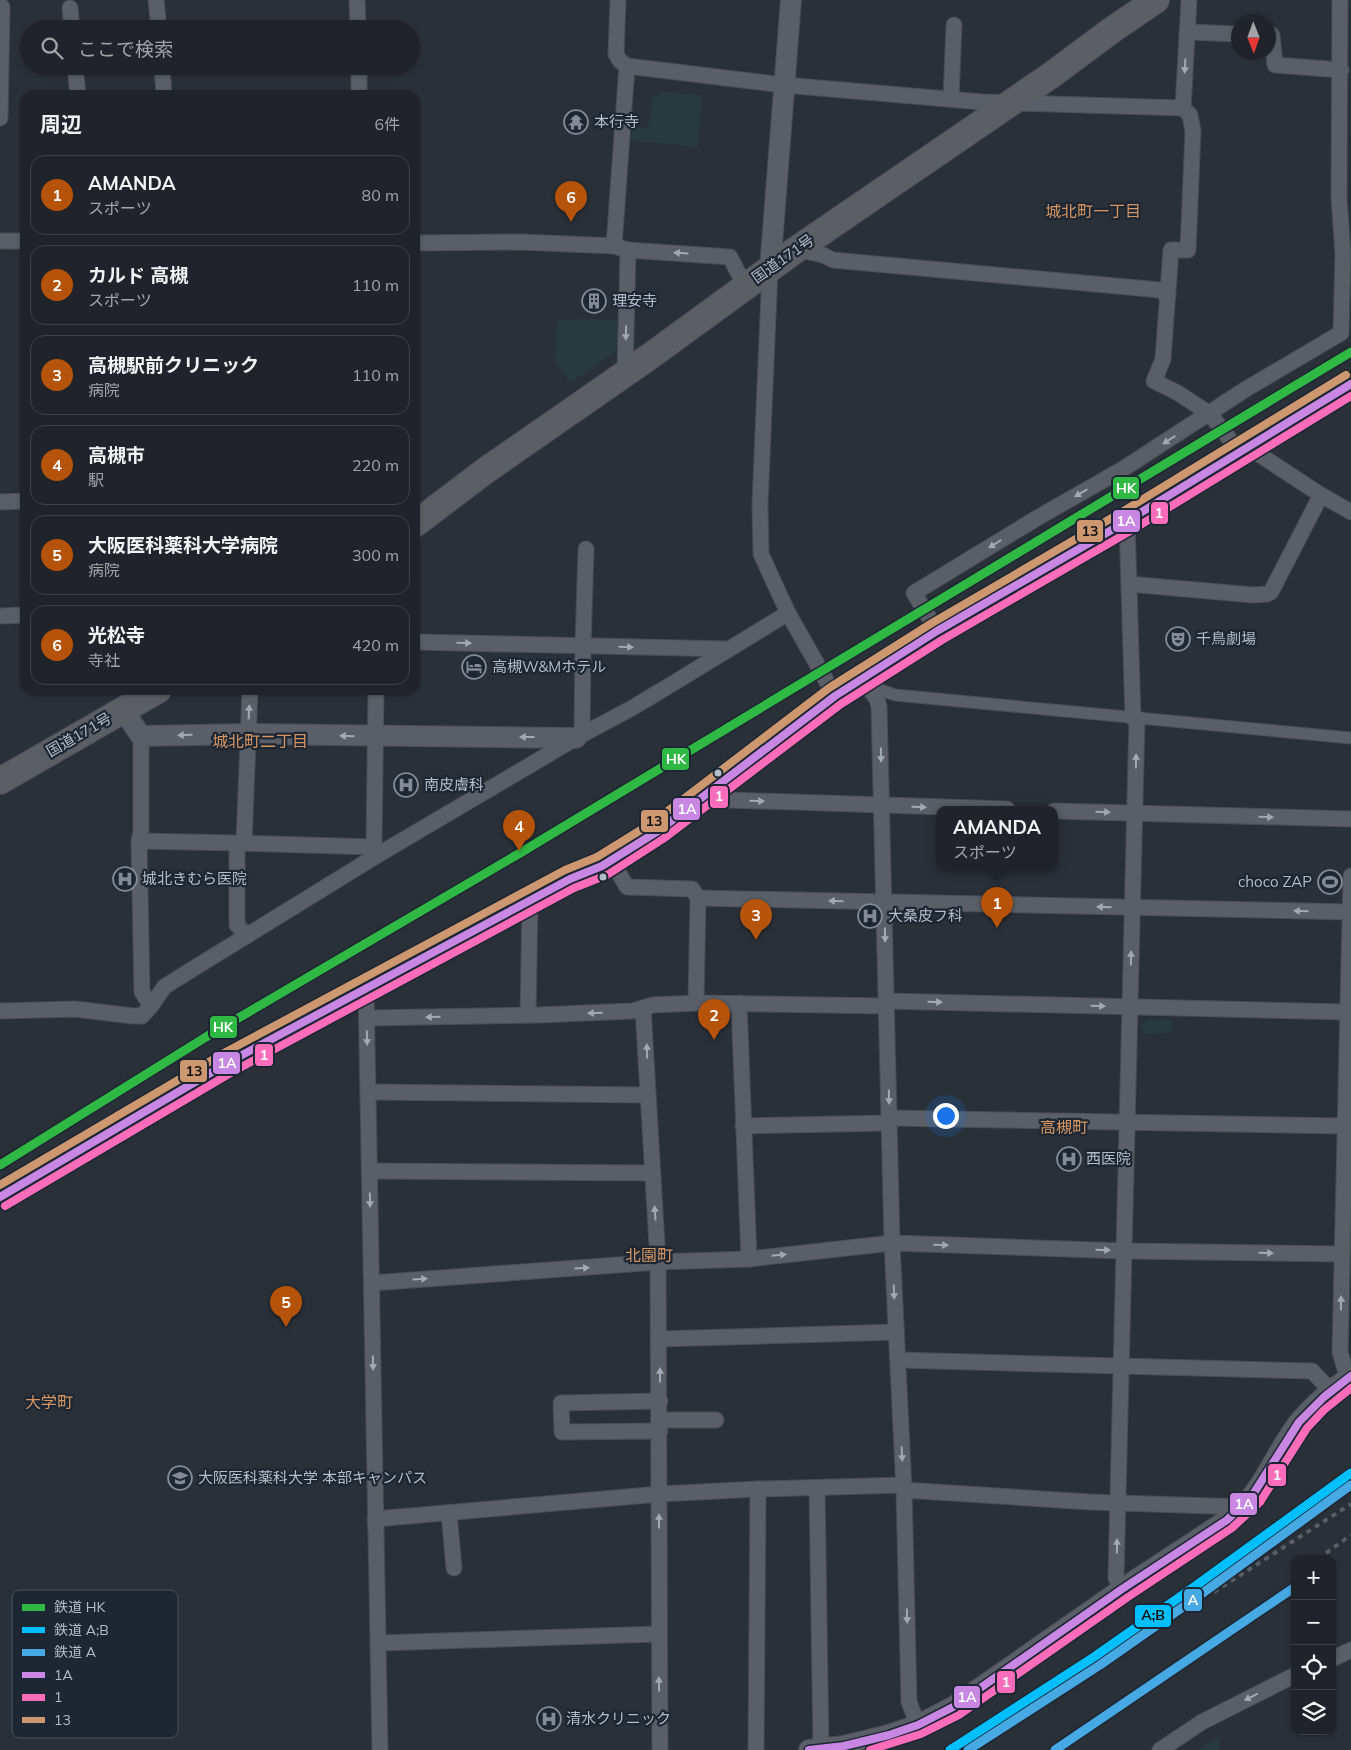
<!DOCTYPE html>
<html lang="ja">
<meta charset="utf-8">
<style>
body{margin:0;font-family:Mulish,"Noto Sans JP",sans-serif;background:#2d3036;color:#f1f3f6}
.controls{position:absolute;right:15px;bottom:15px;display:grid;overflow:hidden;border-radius:10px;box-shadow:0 1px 4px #0004}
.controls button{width:45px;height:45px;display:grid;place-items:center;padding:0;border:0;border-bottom:1px solid #3d4147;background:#20242a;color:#f1f3f6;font:25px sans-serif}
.compass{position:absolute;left:1231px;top:15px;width:45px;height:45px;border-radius:50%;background:#20242a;box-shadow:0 1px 4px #0004;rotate:179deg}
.you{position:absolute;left:945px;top:1115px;width:18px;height:18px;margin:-12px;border:4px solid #fff;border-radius:50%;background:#1a73e8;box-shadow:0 0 0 8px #1a73e833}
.badge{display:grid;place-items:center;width:32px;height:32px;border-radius:50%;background:#b45309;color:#fff;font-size:16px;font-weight:700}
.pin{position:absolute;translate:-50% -41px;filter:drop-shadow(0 1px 2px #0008)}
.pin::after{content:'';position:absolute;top:26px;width:18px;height:15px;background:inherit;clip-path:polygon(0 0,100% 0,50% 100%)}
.popup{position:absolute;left:936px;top:806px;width:122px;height:65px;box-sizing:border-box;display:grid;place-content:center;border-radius:10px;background:#20242a;filter:drop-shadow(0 1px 4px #0005);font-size:16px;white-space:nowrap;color:#a2a4a8}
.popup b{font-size:19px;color:#f1f3f6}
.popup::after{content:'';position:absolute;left:50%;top:100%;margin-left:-10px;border:10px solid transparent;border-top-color:#20242a}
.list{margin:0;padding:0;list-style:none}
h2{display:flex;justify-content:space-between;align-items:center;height:65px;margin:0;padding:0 20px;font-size:21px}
h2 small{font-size:16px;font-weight:400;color:#a2a4a8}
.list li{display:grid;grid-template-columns:32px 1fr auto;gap:15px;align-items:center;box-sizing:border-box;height:80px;margin:0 10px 10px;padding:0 10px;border:1px solid #3d4147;border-radius:15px}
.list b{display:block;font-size:19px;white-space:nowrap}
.list p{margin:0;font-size:16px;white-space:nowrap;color:#a2a4a8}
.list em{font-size:16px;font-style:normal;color:#a2a4a8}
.icon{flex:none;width:28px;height:28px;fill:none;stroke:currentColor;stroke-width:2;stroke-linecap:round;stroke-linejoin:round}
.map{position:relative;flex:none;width:1351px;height:1750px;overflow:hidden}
.search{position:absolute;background:#20242a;box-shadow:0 1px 4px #0004;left:20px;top:20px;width:400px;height:55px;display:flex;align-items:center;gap:12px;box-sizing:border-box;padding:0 18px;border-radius:28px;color:#a2a4a8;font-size:19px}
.panel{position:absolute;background:#20242a;box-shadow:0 1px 4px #0004;left:20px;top:90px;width:400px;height:605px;border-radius:15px}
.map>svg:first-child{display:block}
</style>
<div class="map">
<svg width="1351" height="1750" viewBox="0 0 1351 1750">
<rect width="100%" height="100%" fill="#2a3038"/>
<g fill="#273a3e">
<polygon points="661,92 702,95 698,148 674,144 631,141 633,128 648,128 653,96 659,96"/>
<polygon points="557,319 620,320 620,348 570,383 555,362"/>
<polygon points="1148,1019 1173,1020 1172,1033 1142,1034 1142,1024"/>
<polygon points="1219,1736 1219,1750 1199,1750 1200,1749"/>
</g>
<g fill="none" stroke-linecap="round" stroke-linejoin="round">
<g stroke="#484c53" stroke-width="13">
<polyline id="pedestrian" points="867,685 895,695 1351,738"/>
</g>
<g stroke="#484c53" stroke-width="17">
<g id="minor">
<polyline points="156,0 159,29"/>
<polyline points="357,0 358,29"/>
<polyline points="618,0 616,54 620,61 627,66 784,85 982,102 1183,108 1190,115 1193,131 1188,250 1171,250 1163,359 1154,381 1178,393 1210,414 1234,445 1260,455 1321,495 1351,512"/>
<polyline points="70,8 72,29"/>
<polyline points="330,29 358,28"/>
<polyline points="1187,32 1238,34"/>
<polyline points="1268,35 1272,35 1275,65 1341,70"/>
<polyline points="75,66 78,95"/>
<polyline points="162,66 164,95"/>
<polyline points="359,66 359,95"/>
<polyline points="951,99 954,25"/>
<polyline points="1183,108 1189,0"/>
<polyline points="0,118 2,7"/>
<polyline points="0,241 25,241"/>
<polyline points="415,243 522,242 614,246 628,250 730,257 745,286"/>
<polyline points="614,246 627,66"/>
<polyline points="797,249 823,255 833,260 1160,290 1168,296"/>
<polyline points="770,269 760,503 761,554 788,613 835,696"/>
<polyline points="625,374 628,250"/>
<polyline points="0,502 25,501"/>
<polyline points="1127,521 1133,718"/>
<polyline points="1129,584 1253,595 1267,594 1271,592 1321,495"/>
<polyline points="0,616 25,615"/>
<polyline points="937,631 914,593 1037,518 1123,469 1246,389 1341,333 1343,254 1339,198 1340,0"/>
<polyline points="415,642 728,649"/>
<path d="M 858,681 C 869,689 876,693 879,706 L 892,1243 L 904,1490 L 909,1702 L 918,1725"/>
<polyline points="376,690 374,847 376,855"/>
<polyline points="582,734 583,647 586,549"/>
<polyline points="713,788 724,799 729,800 1007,809"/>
<polyline points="1054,811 1351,819"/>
<polyline points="139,841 237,843"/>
<polyline points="244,843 250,690"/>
<polyline points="611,860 627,887 692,889 698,898 696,1003"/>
<polyline points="698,898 1351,912"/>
<polyline points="247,936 237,925 237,843 374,847"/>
<polyline points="366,989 380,1750"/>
<polyline points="887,1001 1347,1012"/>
<polyline points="739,1003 749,1259"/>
<polyline points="151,1006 164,987 191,970 376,856 576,738 632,708 677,681 788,613"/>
<polyline points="643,1008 658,1262 660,1750"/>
<polyline points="0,1011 75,1009 133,1016 142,1016 151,1006 142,992 139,841 141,832 141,736"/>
<polyline points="528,1015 530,900"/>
<polyline points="367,1018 538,1015 633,1011 653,1005 696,1003 887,1006"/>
<polyline points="368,1092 647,1095"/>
<polyline points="889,1118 1344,1126"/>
<polyline points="743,1126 889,1123"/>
<polyline points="370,1171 653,1173"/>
<polyline points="372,1283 658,1262 749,1259 892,1243 1125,1251 1342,1254"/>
<polyline points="659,1339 896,1332"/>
<polyline points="898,1360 1312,1371 1331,1391"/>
<polyline points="1348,1379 1340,1352 1351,876"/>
<polyline points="660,1401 561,1403 562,1432 660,1431"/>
<polyline points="659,1420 716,1420"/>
<polyline points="817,1488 821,1749"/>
<polyline points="904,1490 1090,1502 1243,1507"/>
<polyline points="449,1513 454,1568"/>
<polyline points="376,1529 375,1519 660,1494 758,1489 904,1485"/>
<polyline points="1122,1589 1116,1578 1137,718"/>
<polyline points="378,1643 659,1634"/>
<polyline points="1332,1659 1351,1650"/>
<polyline points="756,1750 758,1489"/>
<polyline points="1160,1750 1202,1722 1295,1675"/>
</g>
</g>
<g stroke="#484c53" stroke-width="22">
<g id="tertiary">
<polyline points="770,269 791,0"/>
<polyline points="123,710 141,736 248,734 576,738"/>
<polyline points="0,1197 229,1062 570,879 602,866 658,831 713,788 835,696 937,631 1127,521 1351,384"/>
<path d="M 809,1750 L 844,1746 L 889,1735 L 918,1725 L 953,1707 L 1122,1589 L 1227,1520 C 1236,1512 1245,1505 1252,1496 C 1270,1473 1281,1445 1299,1422 C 1314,1404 1332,1389 1351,1376"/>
</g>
</g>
<g stroke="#474c53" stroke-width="28">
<g id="trunk">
<polyline points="415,524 485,471 649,357 797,249 1050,76 1112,30 1156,0"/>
<polyline points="0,781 158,690"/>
</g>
</g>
<use href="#pedestrian" stroke="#5a5e66" stroke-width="11"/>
<use href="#minor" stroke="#5a5e66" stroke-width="15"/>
<use href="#tertiary" stroke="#5a5e66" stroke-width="20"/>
<use href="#trunk" stroke="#5b5f64" stroke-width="26"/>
<g stroke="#595d64" stroke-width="4" stroke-dasharray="5 5" stroke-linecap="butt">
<polyline points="1318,1559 1351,1535"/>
<polyline points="1214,1592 1351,1504"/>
</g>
<g stroke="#1d2633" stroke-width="11">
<g id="bus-1">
<polyline points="0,1197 229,1062 570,879 602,866 658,831 835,696 937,631 1127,521 1351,384"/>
<polyline points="809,1750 844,1746 889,1735 918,1725 953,1707 1122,1589 1227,1520 1252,1496 1299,1422 1324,1397 1351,1376"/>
</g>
</g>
<g stroke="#1d2633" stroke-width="11">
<g id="bus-2">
<polyline points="5,1206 234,1071 574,888 607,875 663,839 841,704 942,640 1132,530 1351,396"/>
<polyline points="870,1750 921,1734 959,1715 1128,1597 1232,1528 1260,1502 1307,1428 1324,1410 1351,1388"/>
</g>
</g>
<g stroke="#1d2633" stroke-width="11">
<polyline id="bus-3" points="0,1185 224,1053 565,870 597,857 652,823 829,688 932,623 1122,512 1346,375"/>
</g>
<use href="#bus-1" stroke="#c787e3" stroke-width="8"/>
<use href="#bus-2" stroke="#fb6dba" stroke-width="8"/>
<use href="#bus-3" stroke="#cd976f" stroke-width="8"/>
<g stroke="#1d2633" stroke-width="12">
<polyline id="rail-1" points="0,1165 206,1037 520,853 1351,352"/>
</g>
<g stroke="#1d2633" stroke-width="12">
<polyline id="rail-2" points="950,1750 1094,1657 1194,1587 1351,1473"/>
</g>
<g stroke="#1d2633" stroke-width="12">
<g id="rail-3">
<polyline points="968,1750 1100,1665 1200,1595 1351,1485"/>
<polyline points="1055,1750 1295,1587"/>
</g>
</g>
<use href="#rail-1" stroke="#2fb844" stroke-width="9"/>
<use href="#rail-2" stroke="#00bfff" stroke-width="9"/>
<use href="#rail-3" stroke="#46a9e4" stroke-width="9"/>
</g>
<defs><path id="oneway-solid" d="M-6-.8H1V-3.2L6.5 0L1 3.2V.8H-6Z" transform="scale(1.25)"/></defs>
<g fill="#a2a9b5">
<use href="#oneway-solid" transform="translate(1185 66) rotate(93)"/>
<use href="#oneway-solid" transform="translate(681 253) rotate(-176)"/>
<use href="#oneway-solid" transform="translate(626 333) rotate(91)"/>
<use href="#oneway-solid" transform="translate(1169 440) rotate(147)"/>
<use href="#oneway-solid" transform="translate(1081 493) rotate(150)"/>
<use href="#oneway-solid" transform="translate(995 544) rotate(148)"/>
<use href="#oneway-solid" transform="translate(464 643) rotate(2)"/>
<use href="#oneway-solid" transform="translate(626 647) rotate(1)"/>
<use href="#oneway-solid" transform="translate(249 712) rotate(-87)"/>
<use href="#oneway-solid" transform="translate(185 735) rotate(179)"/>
<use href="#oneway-solid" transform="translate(347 736) rotate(-179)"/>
<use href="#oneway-solid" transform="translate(527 737) rotate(-180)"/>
<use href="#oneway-solid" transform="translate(881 755) rotate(89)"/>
<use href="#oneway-solid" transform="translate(1136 761) rotate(-89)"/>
<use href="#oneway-solid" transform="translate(757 801) rotate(2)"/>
<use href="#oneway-solid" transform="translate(919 807) rotate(2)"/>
<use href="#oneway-solid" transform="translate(1103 812) rotate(2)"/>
<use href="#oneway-solid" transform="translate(1266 817) rotate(2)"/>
<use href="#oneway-solid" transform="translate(836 901) rotate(-179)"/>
<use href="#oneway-solid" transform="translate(1104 907) rotate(-179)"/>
<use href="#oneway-solid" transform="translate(1301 911) rotate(-179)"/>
<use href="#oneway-solid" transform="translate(885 935) rotate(89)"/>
<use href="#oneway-solid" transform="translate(1131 958) rotate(-89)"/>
<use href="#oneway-solid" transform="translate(935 1002) rotate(1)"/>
<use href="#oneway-solid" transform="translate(1098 1006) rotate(1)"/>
<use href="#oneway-solid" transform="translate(595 1013) rotate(178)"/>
<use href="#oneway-solid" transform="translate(433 1017) rotate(179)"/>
<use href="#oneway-solid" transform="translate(367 1038) rotate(89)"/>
<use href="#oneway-solid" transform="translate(647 1051) rotate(-91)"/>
<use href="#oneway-solid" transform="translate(889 1097) rotate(89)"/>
<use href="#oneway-solid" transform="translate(370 1200) rotate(89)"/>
<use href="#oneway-solid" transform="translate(655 1213) rotate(-94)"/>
<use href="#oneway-solid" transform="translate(941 1245) rotate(2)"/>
<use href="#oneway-solid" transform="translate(1103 1250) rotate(2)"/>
<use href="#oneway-solid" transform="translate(1266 1253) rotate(1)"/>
<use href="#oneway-solid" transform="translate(779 1255) rotate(-6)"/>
<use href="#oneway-solid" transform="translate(582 1268) rotate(-4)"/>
<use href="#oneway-solid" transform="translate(420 1279) rotate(-4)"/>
<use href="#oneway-solid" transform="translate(894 1292) rotate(88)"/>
<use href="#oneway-solid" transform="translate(1341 1303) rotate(-89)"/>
<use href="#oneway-solid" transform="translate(373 1363) rotate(89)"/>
<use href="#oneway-solid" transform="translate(660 1375) rotate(-90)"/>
<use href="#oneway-solid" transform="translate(902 1454) rotate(87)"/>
<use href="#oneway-solid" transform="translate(659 1521) rotate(-90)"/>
<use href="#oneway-solid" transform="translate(1117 1546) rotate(-89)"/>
<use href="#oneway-solid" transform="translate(907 1616) rotate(89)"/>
<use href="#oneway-solid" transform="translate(659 1684) rotate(-91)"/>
<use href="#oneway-solid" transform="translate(1251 1697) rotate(153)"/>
</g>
<defs>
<g id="temple-ring" transform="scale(1.25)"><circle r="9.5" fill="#1d2633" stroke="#848b96" stroke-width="1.5"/><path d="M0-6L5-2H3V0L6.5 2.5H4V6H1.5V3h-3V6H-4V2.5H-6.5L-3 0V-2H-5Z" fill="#848b96"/></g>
<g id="building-ring" transform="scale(1.25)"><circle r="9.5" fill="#1d2633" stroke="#848b96" stroke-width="1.5"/><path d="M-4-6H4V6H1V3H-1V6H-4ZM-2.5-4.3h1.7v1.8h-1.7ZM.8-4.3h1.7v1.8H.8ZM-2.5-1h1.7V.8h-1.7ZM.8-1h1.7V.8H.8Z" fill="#848b96"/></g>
<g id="theatre-ring" transform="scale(1.25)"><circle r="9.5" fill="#1d2633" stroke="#848b96" stroke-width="1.5"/><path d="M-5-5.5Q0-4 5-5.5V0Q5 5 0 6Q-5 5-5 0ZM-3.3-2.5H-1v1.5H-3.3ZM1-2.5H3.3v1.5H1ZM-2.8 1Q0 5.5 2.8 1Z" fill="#848b96"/></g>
<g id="hotel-ring" transform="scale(1.25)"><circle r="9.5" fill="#1d2633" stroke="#848b96" stroke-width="1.5"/><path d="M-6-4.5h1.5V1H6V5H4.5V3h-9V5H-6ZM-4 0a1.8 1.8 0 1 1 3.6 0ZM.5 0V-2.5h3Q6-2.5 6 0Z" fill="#848b96"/></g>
<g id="hospital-ring" transform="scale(1.25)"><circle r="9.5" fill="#1d2633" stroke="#848b96" stroke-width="1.5"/><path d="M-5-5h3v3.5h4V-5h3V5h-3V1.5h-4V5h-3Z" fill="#848b96"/></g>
<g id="stadium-ring" transform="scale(1.25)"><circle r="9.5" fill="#1d2633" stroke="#848b96" stroke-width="1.5"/><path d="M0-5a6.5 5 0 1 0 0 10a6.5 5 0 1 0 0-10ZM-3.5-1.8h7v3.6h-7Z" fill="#848b96"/></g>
<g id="university-ring" transform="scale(1.25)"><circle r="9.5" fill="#1d2633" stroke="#848b96" stroke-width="1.5"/><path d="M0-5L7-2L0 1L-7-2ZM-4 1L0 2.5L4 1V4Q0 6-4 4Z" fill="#848b96"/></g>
</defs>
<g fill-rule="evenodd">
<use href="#temple-ring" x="576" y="122"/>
<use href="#building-ring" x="594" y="301"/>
<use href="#theatre-ring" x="1178" y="639"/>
<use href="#hotel-ring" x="474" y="667"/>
<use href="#hospital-ring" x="406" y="785"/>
<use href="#hospital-ring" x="125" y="879"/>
<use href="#stadium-ring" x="1330" y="882"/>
<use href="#hospital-ring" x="870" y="916"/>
<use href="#hospital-ring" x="1069" y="1159"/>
<use href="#university-ring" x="180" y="1478"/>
<use href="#hospital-ring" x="549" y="1719"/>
</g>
<g fill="#b4bcc9" stroke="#1d2633" stroke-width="2">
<circle cx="718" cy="773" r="4.5"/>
<circle cx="603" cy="877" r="4.5"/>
</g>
<g text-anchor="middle" stroke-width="4.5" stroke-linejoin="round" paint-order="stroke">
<g font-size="15" fill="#b4bcc9" stroke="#1d2633" text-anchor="start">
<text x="594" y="127">本行寺</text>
<text x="612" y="306">理安寺</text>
<text x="1196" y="644">千鳥劇場</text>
<text x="492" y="672">高槻W&amp;Mホテル</text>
<text x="424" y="790">南皮膚科</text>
<text x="142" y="884">城北きむら医院</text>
<text x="1312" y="887" text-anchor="end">choco ZAP</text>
<text x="888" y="921">大桑皮フ科</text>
<text x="1086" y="1164">西医院</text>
<text x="198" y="1483">大阪医科薬科大学 本部キャンパス</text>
<text x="566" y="1724">清水クリニック</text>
</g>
<g font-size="15" fill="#b4bcc9" stroke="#1d2633">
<text transform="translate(783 259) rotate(-35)" y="5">国道171号</text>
<text transform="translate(79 735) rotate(-30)" y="5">国道171号</text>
</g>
<g font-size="16" fill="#d59563" stroke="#1d2633">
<text x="1093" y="217">城北町一丁目</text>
<text x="260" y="747">城北町二丁目</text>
<text x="1064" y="1133">高槻町</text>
<text x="649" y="1261">北園町</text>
<text x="49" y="1408">大学町</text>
</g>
</g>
<rect x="12" y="1590" width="166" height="148" rx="8" fill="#1d2633" stroke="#4a5360" stroke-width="1"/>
<rect x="22" y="1604" width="23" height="7" fill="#2fb844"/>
<rect x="22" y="1627" width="23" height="6" fill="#00bfff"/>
<rect x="22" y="1649" width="23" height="7" fill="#46a9e4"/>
<rect x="22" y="1672" width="23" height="6" fill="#c787e3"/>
<rect x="22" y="1694" width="23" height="7" fill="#fb6dba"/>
<rect x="22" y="1717" width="23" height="6" fill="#cd976f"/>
<g font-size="14" fill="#b4bcc9">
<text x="54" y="1612">鉄道 HK</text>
<text x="54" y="1635">鉄道 A;B</text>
<text x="54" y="1657">鉄道 A</text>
<text x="54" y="1680">1A</text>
<text x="54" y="1702">1</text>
<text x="54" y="1725">13</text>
</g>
<g stroke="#1d2633" stroke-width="2">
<rect x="1112" y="476" width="28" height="24" rx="5" fill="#2fb844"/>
<rect x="1150" y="501" width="19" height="24" rx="5" fill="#fb6dba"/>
<rect x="1112" y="509" width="29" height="24" rx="5" fill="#c787e3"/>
<rect x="1076" y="519" width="28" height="24" rx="5" fill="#cd976f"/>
<rect x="661" y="747" width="29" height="24" rx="5" fill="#2fb844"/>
<rect x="709" y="785" width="20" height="24" rx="5" fill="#fb6dba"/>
<rect x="672" y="797" width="29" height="24" rx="5" fill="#c787e3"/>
<rect x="640" y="809" width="29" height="24" rx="5" fill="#cd976f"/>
<rect x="209" y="1015" width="29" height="24" rx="5" fill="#2fb844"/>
<rect x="254" y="1043" width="20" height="24" rx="5" fill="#fb6dba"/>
<rect x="212" y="1051" width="29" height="24" rx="5" fill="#c787e3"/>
<rect x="179" y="1059" width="29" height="24" rx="5" fill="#cd976f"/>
<rect x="1267" y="1463" width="20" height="24" rx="5" fill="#fb6dba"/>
<rect x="1229" y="1492" width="29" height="24" rx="5" fill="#c787e3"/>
<rect x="1183" y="1588" width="20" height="24" rx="5" fill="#46a9e4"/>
<rect x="1134" y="1604" width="38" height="24" rx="5" fill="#00bfff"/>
<rect x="996" y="1670" width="20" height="24" rx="5" fill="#fb6dba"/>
<rect x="953" y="1685" width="28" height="24" rx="5" fill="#c787e3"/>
</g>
<g font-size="14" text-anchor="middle" font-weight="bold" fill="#fff">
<text x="1126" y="493">HK</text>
<text x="1159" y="518">1</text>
<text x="1126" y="526">1A</text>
<text x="676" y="764">HK</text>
<text x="719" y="801">1</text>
<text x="687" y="814">1A</text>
<text x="223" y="1032">HK</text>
<text x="264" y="1060">1</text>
<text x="227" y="1068">1A</text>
<text x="1277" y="1480">1</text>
<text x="1244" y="1509">1A</text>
<text x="1193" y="1605">A</text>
<text x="1006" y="1687">1</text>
<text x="967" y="1702">1A</text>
</g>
<g font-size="14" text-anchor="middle" font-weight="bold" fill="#111">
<text x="1090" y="536">13</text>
<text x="654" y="826">13</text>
<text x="194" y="1076">13</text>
<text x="1153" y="1620">A;B</text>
</g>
</svg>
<div class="controls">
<button>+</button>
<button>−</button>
<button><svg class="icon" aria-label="locate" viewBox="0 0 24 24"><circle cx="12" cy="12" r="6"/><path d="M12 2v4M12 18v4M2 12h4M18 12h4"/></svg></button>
<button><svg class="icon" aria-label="layers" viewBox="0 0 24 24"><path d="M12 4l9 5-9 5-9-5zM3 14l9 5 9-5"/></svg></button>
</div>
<svg class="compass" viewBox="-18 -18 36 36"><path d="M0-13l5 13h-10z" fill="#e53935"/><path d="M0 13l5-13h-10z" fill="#a2a4a8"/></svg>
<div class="you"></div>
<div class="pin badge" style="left:997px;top:928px">1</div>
<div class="popup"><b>AMANDA</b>スポーツ</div>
<div class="pin badge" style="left:714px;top:1040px">2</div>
<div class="pin badge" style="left:756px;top:940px">3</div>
<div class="pin badge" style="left:519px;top:851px">4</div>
<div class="pin badge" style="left:286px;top:1327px">5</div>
<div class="pin badge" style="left:571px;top:222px">6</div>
<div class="search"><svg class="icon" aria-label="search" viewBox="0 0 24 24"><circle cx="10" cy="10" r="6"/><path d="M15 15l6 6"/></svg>ここで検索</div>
<section class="panel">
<h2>周辺<small>6件</small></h2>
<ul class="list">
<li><span class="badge">1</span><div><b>AMANDA</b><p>スポーツ</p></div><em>80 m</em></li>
<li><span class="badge">2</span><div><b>カルド 高槻</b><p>スポーツ</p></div><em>110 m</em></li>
<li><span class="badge">3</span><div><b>高槻駅前クリニック</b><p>病院</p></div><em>110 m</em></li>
<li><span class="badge">4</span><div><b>高槻市</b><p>駅</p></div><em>220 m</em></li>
<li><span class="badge">5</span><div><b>大阪医科薬科大学病院</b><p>病院</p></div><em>300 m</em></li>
<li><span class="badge">6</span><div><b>光松寺</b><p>寺社</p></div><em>420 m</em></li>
</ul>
</section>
</div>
